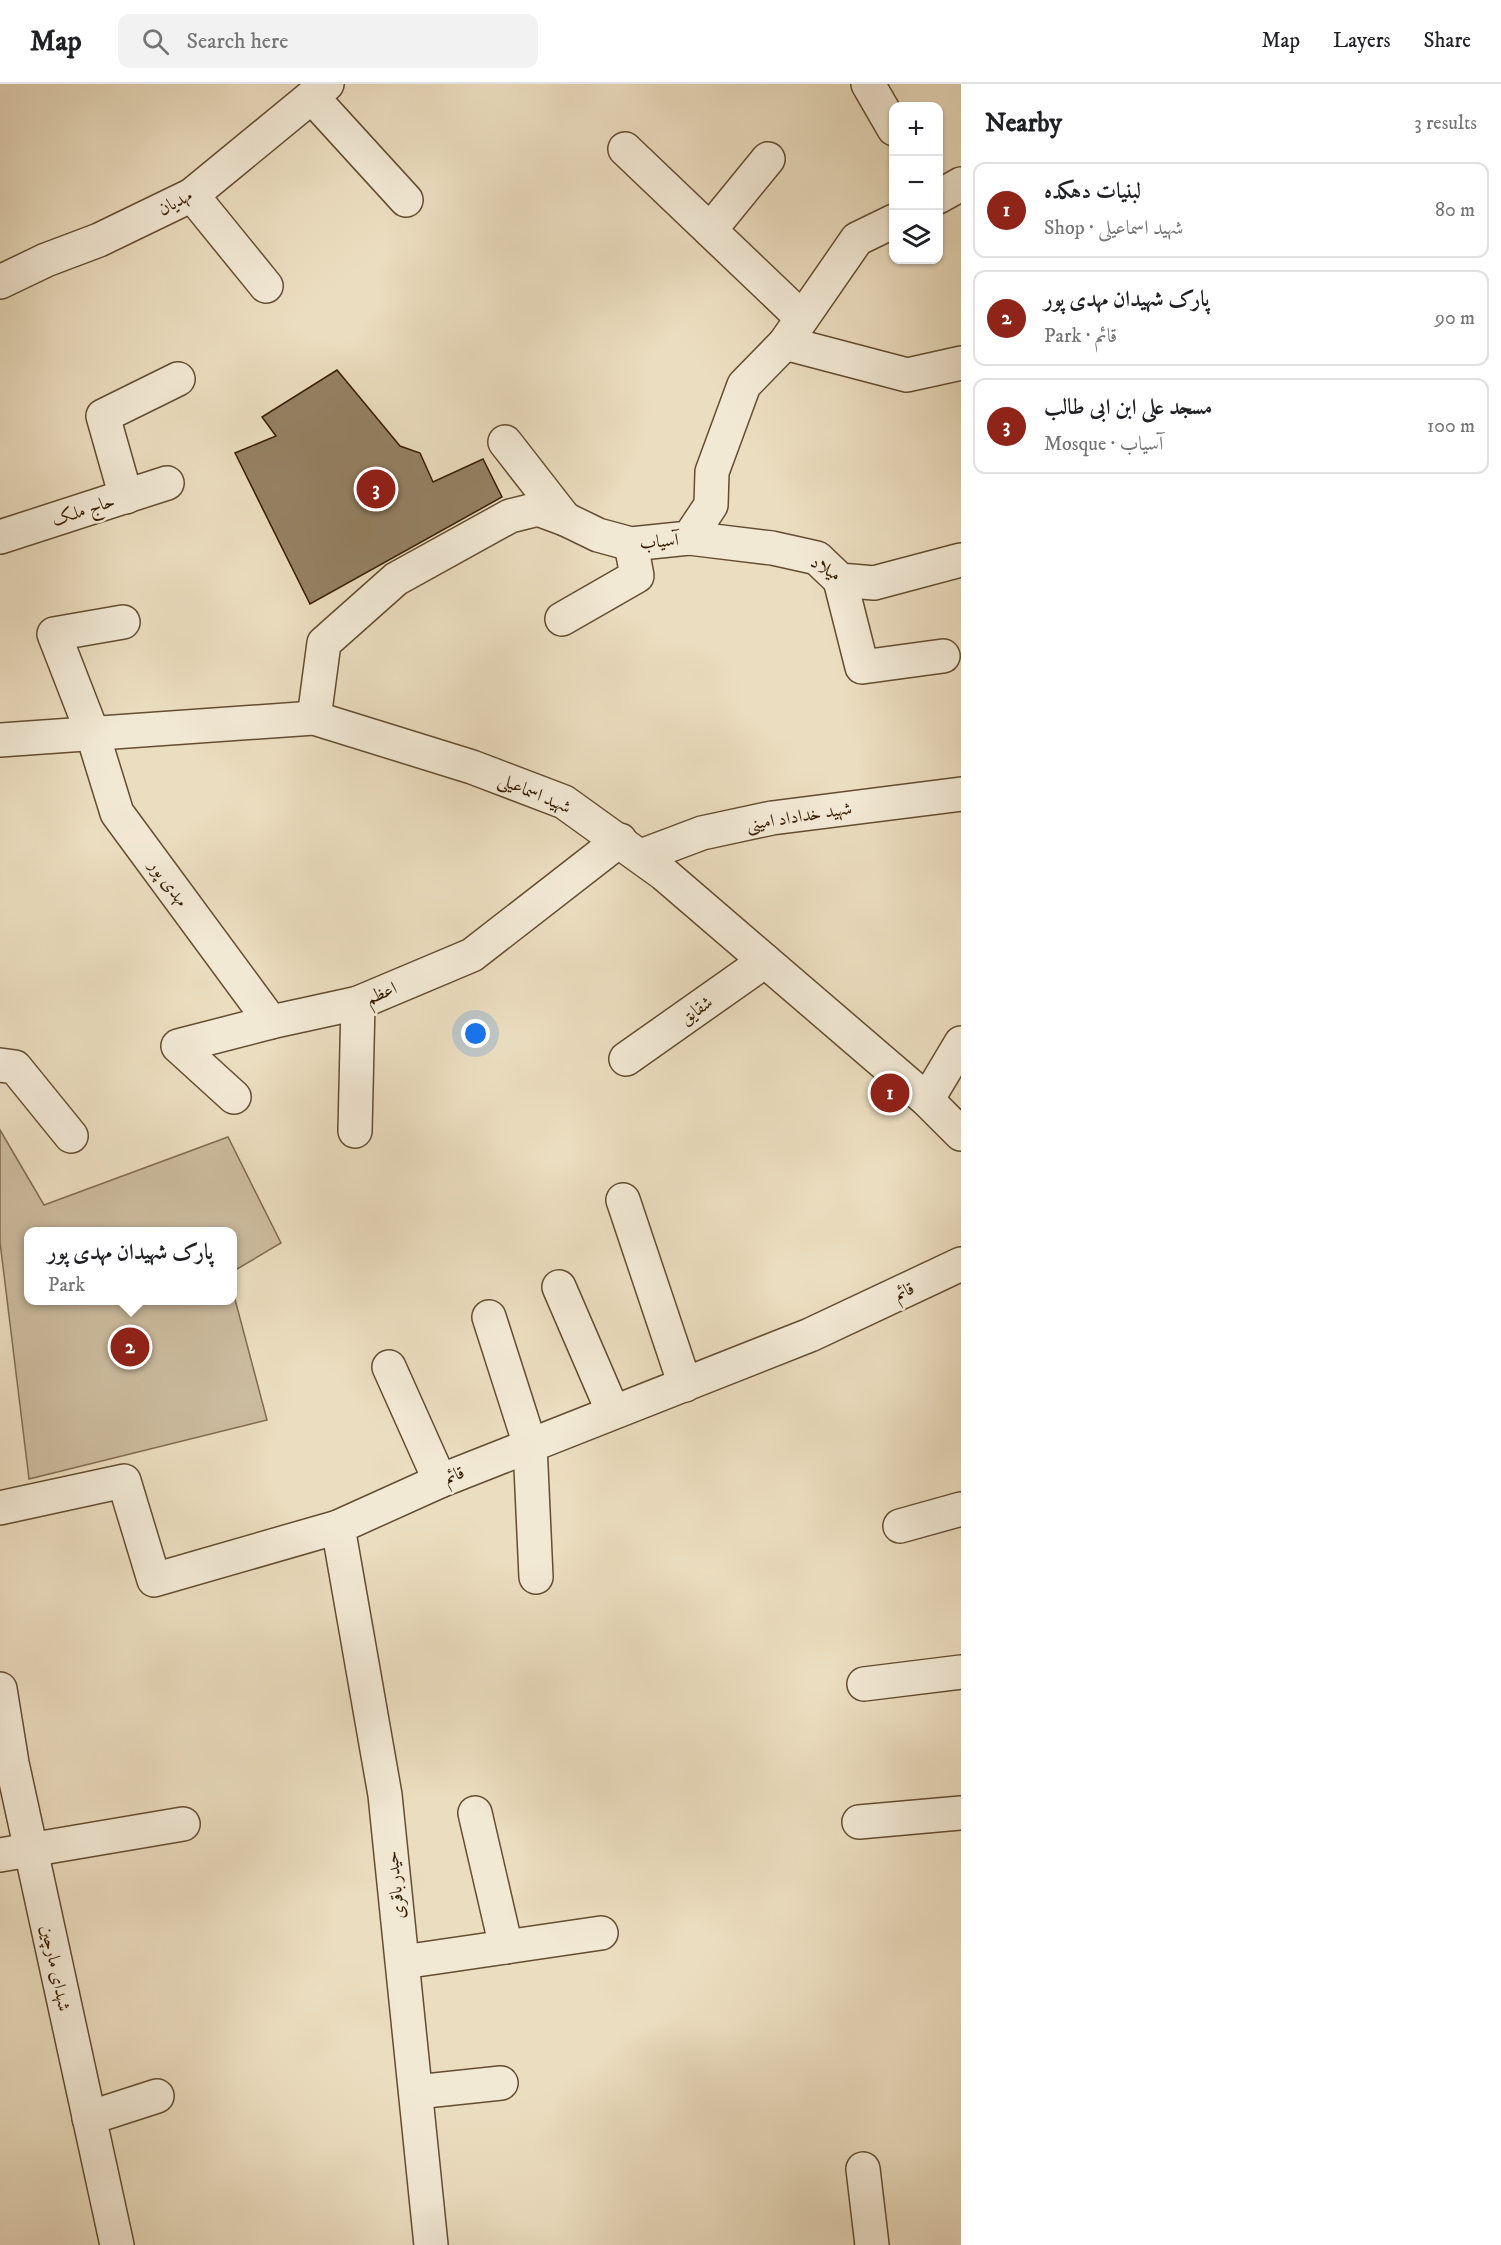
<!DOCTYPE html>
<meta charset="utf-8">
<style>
body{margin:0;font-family:"IM FELL DW Pica",Amiri,serif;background:#f2f2f2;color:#202124}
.controls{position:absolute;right:18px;top:18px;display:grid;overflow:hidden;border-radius:12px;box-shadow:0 2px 4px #0004}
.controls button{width:54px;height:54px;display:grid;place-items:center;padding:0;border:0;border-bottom:2px solid #e0e0e0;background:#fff;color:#202124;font:30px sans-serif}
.you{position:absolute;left:476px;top:950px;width:21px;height:21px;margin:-15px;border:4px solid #fff;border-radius:50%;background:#1a73e8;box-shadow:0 0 0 9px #1a73e833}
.badge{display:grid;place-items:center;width:39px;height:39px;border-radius:50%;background:#8f2418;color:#fff;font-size:20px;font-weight:700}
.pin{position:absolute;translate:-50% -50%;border:3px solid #fff;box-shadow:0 2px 6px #0006}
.popup{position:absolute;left:24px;top:1143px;width:213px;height:78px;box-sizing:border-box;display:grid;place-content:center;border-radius:12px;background:#fff;filter:drop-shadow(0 2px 4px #0005);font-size:20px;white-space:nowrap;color:#757577}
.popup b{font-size:22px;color:#202124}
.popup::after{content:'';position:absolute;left:50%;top:100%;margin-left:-12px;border:12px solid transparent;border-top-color:#fff}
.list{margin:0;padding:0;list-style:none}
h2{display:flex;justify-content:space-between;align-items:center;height:78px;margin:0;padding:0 24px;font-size:26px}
h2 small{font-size:20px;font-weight:400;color:#757577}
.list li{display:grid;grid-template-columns:39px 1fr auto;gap:18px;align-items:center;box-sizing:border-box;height:96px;margin:0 12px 12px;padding:0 12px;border:2px solid #e0e0e0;border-radius:12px}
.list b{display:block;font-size:22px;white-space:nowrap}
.list p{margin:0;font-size:20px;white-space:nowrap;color:#757577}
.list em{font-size:20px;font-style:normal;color:#757577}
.icon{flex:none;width:33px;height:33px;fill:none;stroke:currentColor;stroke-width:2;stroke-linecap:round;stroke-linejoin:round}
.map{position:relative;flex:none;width:961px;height:2161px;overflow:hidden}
header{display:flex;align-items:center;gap:36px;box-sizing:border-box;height:84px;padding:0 30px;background:#fff;border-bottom:2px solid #e0e0e0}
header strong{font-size:28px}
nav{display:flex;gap:33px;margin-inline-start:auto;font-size:21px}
.search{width:420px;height:54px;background:#f2f2f2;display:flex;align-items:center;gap:15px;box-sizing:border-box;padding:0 21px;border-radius:12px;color:#757577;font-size:22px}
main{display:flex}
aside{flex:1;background:#fff}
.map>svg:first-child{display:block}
</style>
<header>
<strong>Map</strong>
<div class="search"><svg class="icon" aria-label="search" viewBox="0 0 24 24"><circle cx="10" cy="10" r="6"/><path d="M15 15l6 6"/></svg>Search here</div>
<nav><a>Map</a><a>Layers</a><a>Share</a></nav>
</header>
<main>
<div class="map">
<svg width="961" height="2161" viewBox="0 0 961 2161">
<rect width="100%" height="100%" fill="#ebddbf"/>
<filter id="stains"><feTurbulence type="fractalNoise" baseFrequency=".00333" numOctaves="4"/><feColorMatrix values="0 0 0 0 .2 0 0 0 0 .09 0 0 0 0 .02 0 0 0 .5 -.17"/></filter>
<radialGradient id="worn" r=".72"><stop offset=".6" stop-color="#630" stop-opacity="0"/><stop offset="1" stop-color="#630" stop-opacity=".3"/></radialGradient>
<polygon fill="#ccbc9f" stroke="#826c50" stroke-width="1.5" points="0,1046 44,1121 228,1053 281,1159 232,1188 232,1148 28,1148 28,1216 232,1216 232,1204 267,1336 29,1395 0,1158"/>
<polygon fill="#958163" stroke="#371d00" stroke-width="1.5" points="337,286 400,362 420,369 433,398 483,375 502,413 310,520 235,369 276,352 262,333"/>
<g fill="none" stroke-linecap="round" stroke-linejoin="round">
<g stroke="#644d30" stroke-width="36">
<g id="minor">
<polyline points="868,0 894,45"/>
<polyline points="312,13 406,116"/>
<polyline points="625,65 802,234"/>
<polyline points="192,111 266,202"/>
<polyline points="938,113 961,100"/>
<polyline points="710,146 768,75"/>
<polyline points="0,198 46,176 99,156 192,111 327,0"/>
<polyline points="785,259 907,291 961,279"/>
<polyline points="505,358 565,435"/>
<polyline points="126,413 103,332 178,295"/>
<polyline points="0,453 167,399"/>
<polyline points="689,454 772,464 817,474 840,496 874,499 961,476"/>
<polyline points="840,496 862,583 943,572"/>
<polyline points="562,535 637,492 631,460"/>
<polyline points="123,538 54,550 92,648 117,729 271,938"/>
<polyline points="314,634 324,559 396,495 510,432 538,425 565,435 598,451 631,460 689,454 711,421 712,388 744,301 785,259 857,155 894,137"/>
<polyline points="0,656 314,634 472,683 564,718 664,790 927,1016 961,1050"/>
<polyline points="641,772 702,749 772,734 961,710"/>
<polyline points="626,975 765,877"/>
<polyline points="0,981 15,983 71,1052"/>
<polyline points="234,1013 178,962 271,938 358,919 472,871 620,756"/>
<polyline points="927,1016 961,959"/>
<polyline points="355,1047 358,919"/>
<polyline points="623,1116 685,1301"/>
<polyline points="559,1203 613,1328"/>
<polyline points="489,1233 530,1361 536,1493"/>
<polyline points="389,1283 440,1397"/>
<polyline points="0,1424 124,1397 154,1496 338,1443 440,1397 810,1251 961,1180"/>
<polyline points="900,1442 961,1425"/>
<polyline points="338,1443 385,1711 431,2161"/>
<polyline points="864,1600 961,1588"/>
<polyline points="0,1605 12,1679 117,2161"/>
<polyline points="475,1729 506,1863"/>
<polyline points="859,1738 961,1729"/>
<polyline points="0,1771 183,1740"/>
<polyline points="403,1878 601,1849"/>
<polyline points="416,2008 501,1999"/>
<polyline points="89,2034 157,2012"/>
<polyline points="863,2085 872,2161"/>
</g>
</g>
<use href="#minor" stroke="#f2e9d5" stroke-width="33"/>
</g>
<g text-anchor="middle" stroke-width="5" stroke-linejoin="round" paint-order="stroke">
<g font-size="18" fill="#371d00" stroke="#f2e9d5">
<text transform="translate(175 118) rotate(-28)" y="6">مهدیان</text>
<text transform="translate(83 426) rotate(-18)" y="6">حاج ملک</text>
<text transform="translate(659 457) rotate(-5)" y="6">آسیاب</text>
<text transform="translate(826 484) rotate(31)" y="6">میلاد</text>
<text transform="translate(535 709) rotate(23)" y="6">شهید اسماعیلی</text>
<text transform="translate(799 732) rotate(-9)" y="6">شهید خداداد امینی</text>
<text transform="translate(169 799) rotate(54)" y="6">مهدی پور</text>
<text transform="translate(381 909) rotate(-23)" y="6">اعظم</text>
<text transform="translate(696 926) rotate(-35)" y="6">شقایق</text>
<text transform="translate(904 1207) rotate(-25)" y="6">قائم</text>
<text transform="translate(454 1391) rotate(-22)" y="6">قائم</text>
<text transform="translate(395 1801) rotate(-96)" y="6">حیدر باقری</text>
<text transform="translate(56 1884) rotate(78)" y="6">شهدای مارچین</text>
</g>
</g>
<rect width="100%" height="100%" filter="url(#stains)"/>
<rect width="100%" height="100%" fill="url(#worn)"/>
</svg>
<div class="controls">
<button>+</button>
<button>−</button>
<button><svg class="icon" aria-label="layers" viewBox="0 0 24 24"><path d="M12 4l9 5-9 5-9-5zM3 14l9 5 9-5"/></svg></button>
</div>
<div class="you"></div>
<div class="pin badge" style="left:890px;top:1009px">1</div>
<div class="pin badge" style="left:130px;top:1263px">2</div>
<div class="popup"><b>پارک شهیدان مهدی پور</b>Park</div>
<div class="pin badge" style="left:376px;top:405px">3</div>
</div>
<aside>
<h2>Nearby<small>3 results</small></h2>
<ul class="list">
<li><span class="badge">1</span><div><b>لبنیات دهکده</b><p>Shop · شهید اسماعیلی</p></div><em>80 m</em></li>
<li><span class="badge">2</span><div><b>پارک شهیدان مهدی پور</b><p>Park · قائم</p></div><em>90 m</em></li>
<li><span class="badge">3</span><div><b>مسجد علی ابن ابی طالب</b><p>Mosque · آسیاب</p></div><em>100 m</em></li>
</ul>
</aside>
</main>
